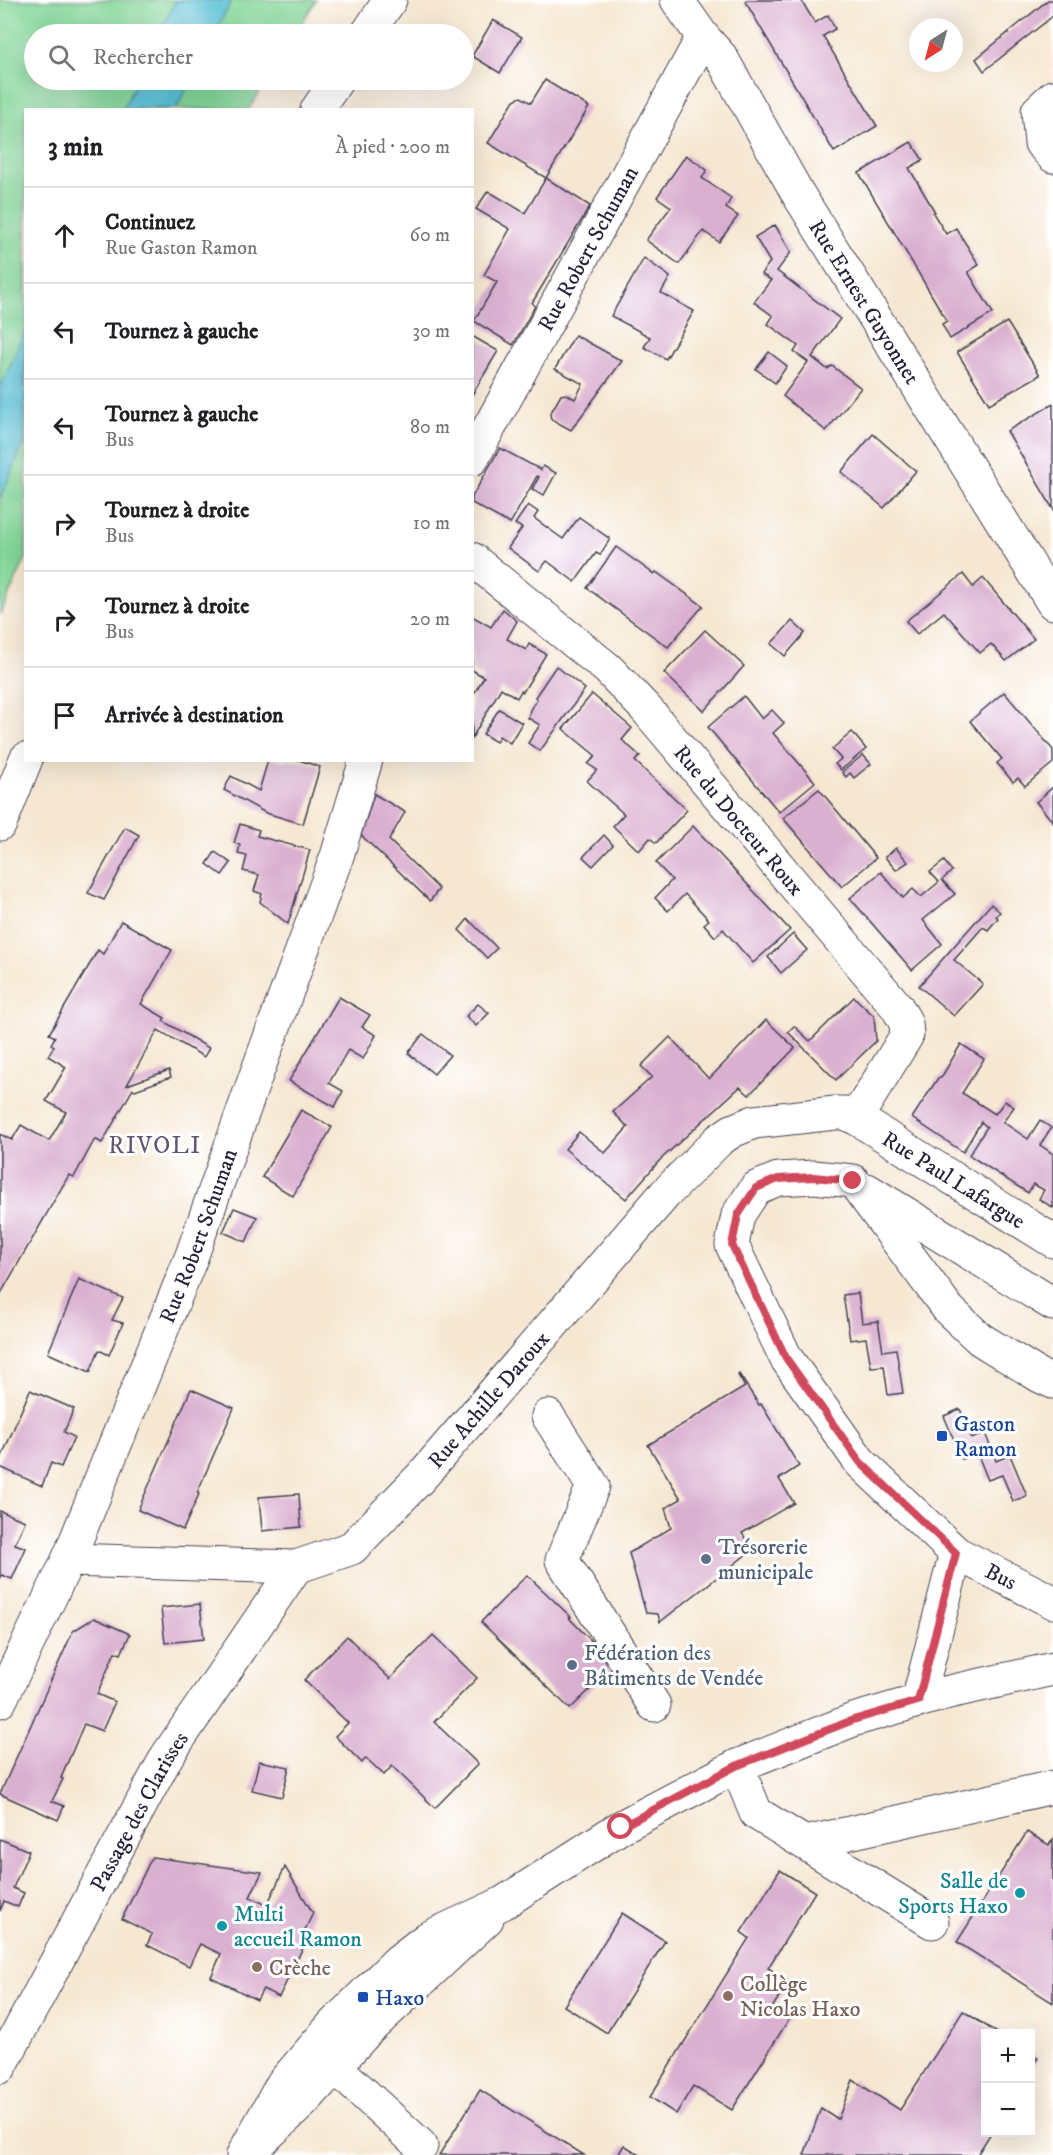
<!DOCTYPE html>
<html lang="fr">
<meta charset="utf-8">
<style>
body{margin:0;font-family:"IM FELL DW Pica",serif;background:#f2f2f2;color:#202124}
.controls{position:absolute;right:18px;bottom:18px;display:grid;overflow:hidden;border-radius:0px;box-shadow:0 6px 24px #0002}
.controls button{width:54px;height:54px;display:grid;place-items:center;padding:0;border:0;border-bottom:2px solid #e0e0e0;background:#fff;color:#202124;font:30px sans-serif}
.compass{position:absolute;left:909px;top:18px;width:54px;height:54px;border-radius:50%;background:#fff;box-shadow:0 6px 24px #0002;rotate:216deg}
.stop{position:absolute;width:18px;height:18px;margin:-14px;border:4px solid #d1495b;border-radius:50%;background:#fff}
.stop.end{background:#d1495b;border-color:#fff;box-shadow:0 2px 6px #0008}
.list{margin:0;padding:0;list-style:none}
h2{display:flex;justify-content:space-between;align-items:center;height:78px;margin:0;padding:0 24px;font-size:26px}
h2 small{font-size:20px;font-weight:400;color:#757577}
.list li{display:grid;grid-template-columns:39px 1fr auto;gap:18px;align-items:center;box-sizing:border-box;height:96px;padding:0 24px;border-top:2px solid #e0e0e0}
.list b{display:block;font-size:22px;white-space:nowrap}
.list p{margin:0;font-size:20px;white-space:nowrap;color:#757577}
.list em{font-size:20px;font-style:normal;color:#757577}
.icon{flex:none;width:33px;height:33px;fill:none;stroke:currentColor;stroke-width:2;stroke-linecap:round;stroke-linejoin:round}
.map{position:relative;flex:none;width:1053px;height:2155px;overflow:hidden}
.search{position:absolute;background:#fff;box-shadow:0 6px 24px #0002;left:24px;top:24px;width:450px;height:66px;display:flex;align-items:center;gap:15px;box-sizing:border-box;padding:0 21px;border-radius:33px;color:#757577;font-size:22px}
.panel{position:absolute;background:#fff;box-shadow:0 6px 24px #0002;left:24px;top:108px;width:450px;height:654px;border-radius:0px}
.map>svg:first-child{display:block}
</style>
<div class="map">
<svg width="1053" height="2155" viewBox="0 0 1053 2155">
<rect width="100%" height="100%" fill="#fff"/>
<filter id="ink" filterUnits="userSpaceOnUse"><feTurbulence type="fractalNoise" baseFrequency=".0167" numOctaves="2"/><feDisplacementMap in="SourceGraphic" scale="12" xChannelSelector="R" yChannelSelector="G"/><feConvolveMatrix kernelMatrix="1 2 1 2 8 2 1 2 1" color-interpolation-filters="sRGB"/></filter>
<filter id="wash" filterUnits="userSpaceOnUse"><feTurbulence type="fractalNoise" baseFrequency=".008" numOctaves="4" result="noise"/><feDisplacementMap in="SourceGraphic" scale="24" xChannelSelector="R" yChannelSelector="G"/><feGaussianBlur stdDeviation="1.35" result="paint"/><feColorMatrix in="noise" values="0 0 0 0 0 0 0 0 0 0 0 0 0 0 0 0 0 1.4 0 .05"/><feComposite in="paint" operator="in"/></filter>
<g filter="url(#wash)">
<rect width="100%" height="100%" fill="#f6e7d2"/>
<polygon fill="#82d698" stroke="#527c6a" stroke-width="1.5" points="0,0 316,0 295,34 34,34 34,80 267,80 249,109 26,110 26,558 0,615"/>
<g fill="#5ac1d8" stroke="#3e728a" stroke-width="1.5">
<polygon points="176,0 232,0 214,34 159,34"/>
<polygon points="137,80 191,80 176,109 123,109"/>
<polygon points="25,331 25,441 0,499 0,388"/>
</g>
<g id="blocks">
<g fill="#dab0d1">
<polygon points="747,0 801,0 815,23 828,15 835,29 823,36 877,126 834,152 745,1"/>
<polygon points="1048,0 1053,0 1053,16 984,71 976,59"/>
<polygon points="493,20 522,37 500,73 472,56"/>
<polygon points="545,80 589,107 546,178 488,143 514,100 521,97 531,103"/>
<polygon points="911,142 923,160 909,168 935,212 933,213 946,234 956,228 979,265 968,272 993,313 950,339 942,324 947,321 859,173"/>
<polygon points="686,155 707,170 702,178 731,198 726,208 738,216 719,242 703,231 679,264 646,240 671,207 657,197"/>
<polygon points="546,178 590,206 532,303 535,306 513,345 474,321 497,282 484,275 510,229 476,209 488,191 525,213"/>
<polygon points="775,225 791,252 777,271 840,319 812,357 827,369 832,366 861,388 826,431 783,396 808,362 794,352 798,346 768,324 773,316 754,302 771,280 761,274 770,262 755,237"/>
<polygon points="644,258 670,277 661,293 694,311 666,359 644,347 650,337 611,316"/>
<polygon points="1007,322 1040,375 989,404 957,352"/>
<polygon points="575,335 622,361 571,430 551,419 550,414 561,395 566,394 575,399 583,384 555,369"/>
<polygon points="472,336 498,351 472,395"/>
<polygon points="769,352 787,366 775,383 756,369"/>
<polygon points="1053,404 1053,509 1007,431"/>
<polygon points="873,434 916,471 884,508 841,472"/>
<polygon points="500,448 541,470 543,466 556,473 544,495 532,489 539,477 537,476 510,524 472,503 472,497"/>
<polygon points="528,505 538,512 534,518 563,539 579,517 610,539 600,555 596,553 575,582 547,561 539,571 508,548 522,528 515,524"/>
<polygon points="616,547 654,574 656,572 703,606 668,647 587,588"/>
<polygon points="963,574 973,587 983,578 1034,639 1006,661 991,644 980,653 944,612 917,634 906,621"/>
<polygon points="503,609 517,621 507,639 526,650 529,644 546,654 523,692 521,691 517,698 501,688 472,738 472,697 484,677 472,670 472,616 491,627"/>
<polygon points="792,621 805,633 785,656 771,644"/>
<polygon points="705,630 744,666 704,711 664,673"/>
<polygon points="556,666 585,689 540,751 528,743 540,725 528,718 530,710 537,699 535,697"/>
<polygon points="1004,692 1053,750 1053,763 1025,786 1018,778 1013,782 997,763 1002,759 970,721"/>
<polygon points="592,694 632,728 622,740 640,756 635,761 687,810 656,843 650,838 639,851 613,826 624,814 587,781 597,770 588,764 596,756 563,729"/>
<polygon points="744,696 762,719 772,710 784,723 773,733 815,782 779,812 708,727"/>
<polygon points="499,709 522,723 510,743 499,736 496,742 483,734"/>
<polygon points="852,732 866,749 841,770 835,764 841,759 832,749"/>
<polygon points="863,755 871,764 854,778 850,773 846,777 842,772"/>
<polygon points="268,760 299,760 320,767 303,824 266,813 224,790 231,776 259,791"/>
<polygon points="1053,787 1053,822 1036,802"/>
<polygon points="819,789 876,858 842,887 783,818"/>
<polygon points="374,794 405,812 389,840 439,889 430,901 361,835"/>
<polygon points="240,824 259,830 257,836 310,850 288,924 260,902 262,894 254,891 259,875 243,871 247,856 238,854 240,845 234,843"/>
<polygon points="693,826 790,930 753,963 723,929 715,937 704,924 709,920 685,894 668,911 655,898 672,880 656,863"/>
<polygon points="125,827 139,835 104,900 88,893"/>
<polygon points="604,835 613,845 593,866 583,857"/>
<polygon points="896,848 908,862 896,870 885,857"/>
<polygon points="215,852 231,863 222,875 207,864"/>
<polygon points="944,861 952,871 942,880 955,894 923,920 942,944 912,970 850,898 881,872 903,898 913,889 921,897 939,882 930,872"/>
<polygon points="991,904 1000,912 996,916 998,918 988,930 983,927 954,960 983,984 954,1016 919,986"/>
<polygon points="468,919 497,948 487,958 459,930"/>
<polygon points="121,921 172,950 141,1004 165,1018 163,1021 209,1048 204,1057 158,1030 127,1085 169,1070 171,1077 135,1090 133,1089 102,1143 95,1139 74,1177 69,1175 0,1295 0,1134 12,1140 21,1125 49,1141 66,1112 46,1101 66,1067 48,1056 54,1046 51,1044 55,1037 49,1034 98,950 103,954"/>
<polygon points="793,934 807,950 781,973 768,957"/>
<polygon points="339,997 370,1015 362,1027 376,1035 363,1059 348,1050 329,1083 343,1091 335,1107 289,1081"/>
<polygon points="854,997 874,1016 876,1041 836,1080 788,1032 794,1026 810,1041"/>
<polygon points="478,1004 489,1013 476,1026 466,1016"/>
<polygon points="766,1020 795,1048 749,1095 740,1087 660,1160 626,1199 565,1149 579,1132 605,1153 628,1127 613,1112 652,1077 641,1066 670,1037 709,1079"/>
<polygon points="423,1034 450,1055 434,1074 408,1053"/>
<polygon points="961,1044 984,1059 962,1093 995,1114 1005,1101 1014,1107 1003,1122 1028,1139 1040,1120 1051,1128 1040,1145 1053,1154 1053,1208 1039,1199 1044,1190 1033,1184 1028,1193 969,1155 987,1127 981,1122 963,1152 912,1118 938,1078 941,1078"/>
<polygon points="301,1110 332,1127 293,1196 262,1177"/>
<polygon points="234,1208 257,1217 246,1242 223,1232"/>
<polygon points="79,1279 123,1298 112,1320 123,1323 109,1355 99,1350 90,1372 48,1353"/>
<polygon points="858,1293 862,1323 878,1321 883,1351 896,1349 903,1393 888,1395 884,1366 871,1367 866,1338 850,1340 843,1295"/>
<polygon points="739,1374 759,1405 761,1404 799,1466 779,1479 794,1503 742,1533 752,1550 660,1622 658,1614 646,1613 629,1553 671,1528 665,1508 681,1499 648,1445 745,1387 738,1375"/>
<polygon points="191,1389 234,1408 197,1493 199,1494 183,1530 138,1510"/>
<polygon points="30,1390 74,1409 64,1432 74,1437 61,1467 51,1463 42,1486 0,1467 0,1461"/>
<polygon points="960,1409 972,1439 985,1433 996,1461 1010,1455 1027,1496 1013,1501 1002,1475 988,1480 977,1453 962,1459 944,1416"/>
<polygon points="299,1494 301,1527 262,1531 259,1497"/>
<polygon points="0,1511 25,1521 15,1544 26,1548 12,1579 2,1575 0,1579"/>
<polygon points="527,1575 571,1617 569,1618 615,1665 570,1709 481,1622"/>
<polygon points="200,1604 204,1639 165,1643 161,1608"/>
<polygon points="94,1618 130,1634 121,1654 115,1652 97,1694 115,1702 102,1731 84,1724 61,1778 63,1779 52,1801 64,1806 58,1820 0,1794 73,1631"/>
<polygon points="433,1635 477,1678 434,1722 478,1764 435,1808 392,1766 384,1775 366,1758 362,1763 335,1736 348,1723 304,1680 347,1636 390,1679"/>
<polygon points="259,1761 289,1767 282,1797 252,1790"/>
<polygon points="1027,1832 1049,1845 1053,1839 1053,2003 957,1942"/>
<polygon points="0,1839 29,1851 13,1888 24,1893 18,1907 4,1901 0,1911"/>
<polygon points="152,1857 262,1872 250,1897 267,1905 285,1867 313,1913 302,1936 307,1939 279,1997 263,1989 257,2000 211,1977 221,1954 200,1944 189,1966 147,1945 152,1934 122,1919"/>
<polygon points="780,1870 815,1892 768,1968 789,1981 772,2008 789,2019 732,2110 693,2086 676,2114 650,2097 749,1938 741,1932"/>
<polygon points="622,1913 665,1941 607,2033 564,2006"/>
<polygon points="963,2011 999,2034 986,2034 986,2133 991,2133 977,2155 804,2155 821,2108 838,2119 853,2080 900,2110"/>
<polygon points="1030,2053 1038,2058 1030,2070"/>
<polygon points="480,2090 584,2155 439,2155"/>
<polygon points="624,2145 640,2155 618,2155"/>
</g>
</g>
</g>
<g filter="url(#ink)">
<use href="#blocks" fill-opacity="0" stroke="#424052" stroke-width="1.5"/>
<g fill="none" stroke-linecap="round" stroke-linejoin="round">
<g stroke="#424052" stroke-width="35">
<g id="minor">
<path id="s1" d="M 677,0 L 703,37 L 721,57 L 798,194 L 1053,603"/>
<polyline points="367,34 390,0"/>
<polyline points="1053,97 1038,111 1041,143 1053,156"/>
<polyline points="317,110 337,80"/>
<path id="s2" d="M 472,459 L 703,37"/>
<path id="s3" d="M 472,559 L 608,669 L 647,710 L 897,1007 L 906,1023 L 907,1035 L 856,1118"/>
<polyline points="0,824 26,759"/>
<polyline points="867,1190 1053,1304"/>
<path id="s4" d="M 1053,1382 L 1040,1376 L 980,1339 L 949,1310 L 853,1181 L 814,1177 L 778,1179 L 756,1188 L 738,1215 L 732,1245 L 786,1358 L 860,1462 L 956,1553 L 1053,1602"/>
<polyline points="548,1416 593,1486 562,1560 654,1705"/>
<path id="s5" d="M 68,1560 L 296,1567 L 352,1548 L 421,1477 L 665,1194 L 719,1140 L 732,1131 L 754,1122 L 835,1113 L 844,1113 L 856,1118 L 1053,1241"/>
<path id="s6" d="M 0,1701 L 68,1560 L 191,1258 L 255,1078 L 337,856 L 366,760"/>
<polyline points="918,1701 956,1553"/>
<polyline points="737,1766 756,1813 932,1922"/>
<polyline points="805,1843 1053,1787"/>
<path id="s7" d="M 0,2067 L 167,1756 L 296,1567"/>
<polyline points="335,2067 421,2146"/>
<polyline points="261,2141 304,2101 367,2031 487,1919"/>
<polyline points="243,2155 283,2083 332,2026 398,1961 428,1938 503,1903 621,1827 737,1766 853,1720 918,1701 949,1692 1053,1669"/>
</g>
</g>
<use href="#minor" stroke="#fff" stroke-width="33"/>
</g>
</g>
<g fill="none" stroke-linecap="round" stroke-linejoin="round" filter="url(#ink)">
<polyline stroke="#d1495b" stroke-width="8" points="621,1827 736,1766 853,1720 918,1701 956,1553 860,1462 786,1358 732,1245 738,1215 756,1188 778,1179 814,1177 853,1181"/>
</g>
<g fill="#1a4fb4" stroke="#fff" stroke-width="2">
<rect x="936" y="1430" width="12" height="12" rx="3"/>
<rect x="357" y="1991" width="12" height="12" rx="3"/>
</g>
<g fill="#5c6f8a" stroke="#fff" stroke-width="2">
<circle cx="706" cy="1559" r="6"/>
<circle cx="572" cy="1665" r="6"/>
</g>
<g fill="#0f9aa8" stroke="#fff" stroke-width="2">
<circle cx="1020" cy="1893" r="6"/>
<circle cx="222" cy="1926" r="6"/>
</g>
<g fill="#8d6e63" stroke="#fff" stroke-width="2">
<circle cx="257" cy="1967" r="6"/>
<circle cx="728" cy="1996" r="6"/>
</g>
<g text-anchor="middle" stroke-width="6" stroke-linejoin="round" paint-order="stroke">
<g font-size="22" fill="#22223b" stroke="#fff">
<text dy="8" stroke="none"><textPath href="#s2" startOffset="240">Rue Robert Schuman</textPath></text>
<text dy="8" stroke="none"><textPath href="#s1" startOffset="356">Rue Ernest Guyonnet</textPath></text>
<text dy="8" stroke="none"><textPath href="#s3" startOffset="375">Rue du Docteur Roux</textPath></text>
<text dy="8" stroke="none"><textPath href="#s5" startOffset="1095">Rue Paul Lafargue</textPath></text>
<text dy="8" stroke="none"><textPath href="#s6" startOffset="506">Rue Robert Schuman</textPath></text>
<text dy="8" stroke="none"><textPath href="#s5" startOffset="489">Rue Achille Daroux</textPath></text>
<text dy="8" stroke="none"><textPath href="#s4" startOffset="886">Bus</textPath></text>
<text dy="8" stroke="none"><textPath href="#s7" startOffset="291">Passage des Clarisses</textPath></text>
</g>
<g font-size="22" fill="#164399" stroke="#fff" text-anchor="start">
<text x="954" y="1431">Gaston<tspan x="954" dy="25">Ramon</tspan></text>
<text x="375" y="2005">Haxo</text>
</g>
<g font-size="22" fill="#4e5e75" stroke="#fff" text-anchor="start">
<text x="718" y="1554">Trésorerie<tspan x="718" dy="25">municipale</tspan></text>
<text x="584" y="1660">Fédération des<tspan x="584" dy="25">Bâtiments de Vendée</tspan></text>
</g>
<g font-size="22" fill="#0d838f" stroke="#fff" text-anchor="end">
<text x="1008" y="1888">Salle de<tspan x="1008" dy="25">Sports Haxo</tspan></text>
<text x="234" y="1921" text-anchor="start">Multi<tspan x="234" dy="25">accueil Ramon</tspan></text>
</g>
<g font-size="22" fill="#785e54" stroke="#fff" text-anchor="start">
<text x="269" y="1975">Crèche</text>
<text x="740" y="1991">Collège<tspan x="740" dy="25">Nicolas Haxo</tspan></text>
</g>
<g font-size="24" letter-spacing="1.5" fill="#625470" stroke="#fff">
<text x="155" y="1153">RIVOLI</text>
</g>
</g>
</svg>
<div class="controls">
<button>+</button>
<button>−</button>
</div>
<svg class="compass" viewBox="-18 -18 36 36"><path d="M0-13l5 13h-10z" fill="#e53935"/><path d="M0 13l5-13h-10z" fill="#757577"/></svg>
<div class="stop" style="left:621px;top:1827px"></div>
<div class="stop end" style="left:853px;top:1181px"></div>
<div class="search"><svg class="icon" aria-label="search" viewBox="0 0 24 24"><circle cx="10" cy="10" r="6"/><path d="M15 15l6 6"/></svg>Rechercher</div>
<section class="panel">
<h2>3 min<small>À pied · 200 m</small></h2>
<ul class="list">
<li><svg class="icon" aria-label="ahead" viewBox="0 0 24 24"><path d="M12 20V5M6 11l6-6 6 6"/></svg><div><b>Continuez</b><p>Rue Gaston Ramon</p></div><em>60 m</em></li>
<li><svg class="icon" aria-label="left" viewBox="0 0 24 24"><path d="M17 20v-9H6M10 6l-5 5 5 5"/></svg><div><b>Tournez à gauche</b></div><em>30 m</em></li>
<li><svg class="icon" aria-label="left" viewBox="0 0 24 24"><path d="M17 20v-9H6M10 6l-5 5 5 5"/></svg><div><b>Tournez à gauche</b><p>Bus</p></div><em>80 m</em></li>
<li><svg class="icon" aria-label="right" viewBox="0 0 24 24"><path d="M7 20v-9h11M14 6l5 5-5 5"/></svg><div><b>Tournez à droite</b><p>Bus</p></div><em>10 m</em></li>
<li><svg class="icon" aria-label="right" viewBox="0 0 24 24"><path d="M7 20v-9h11M14 6l5 5-5 5"/></svg><div><b>Tournez à droite</b><p>Bus</p></div><em>20 m</em></li>
<li><svg class="icon" aria-label="arrive" viewBox="0 0 24 24"><path d="M6 21V4h12l-3 4 3 4H6"/></svg><div><b>Arrivée à destination</b></div></li>
</ul>
</section>
</div>
